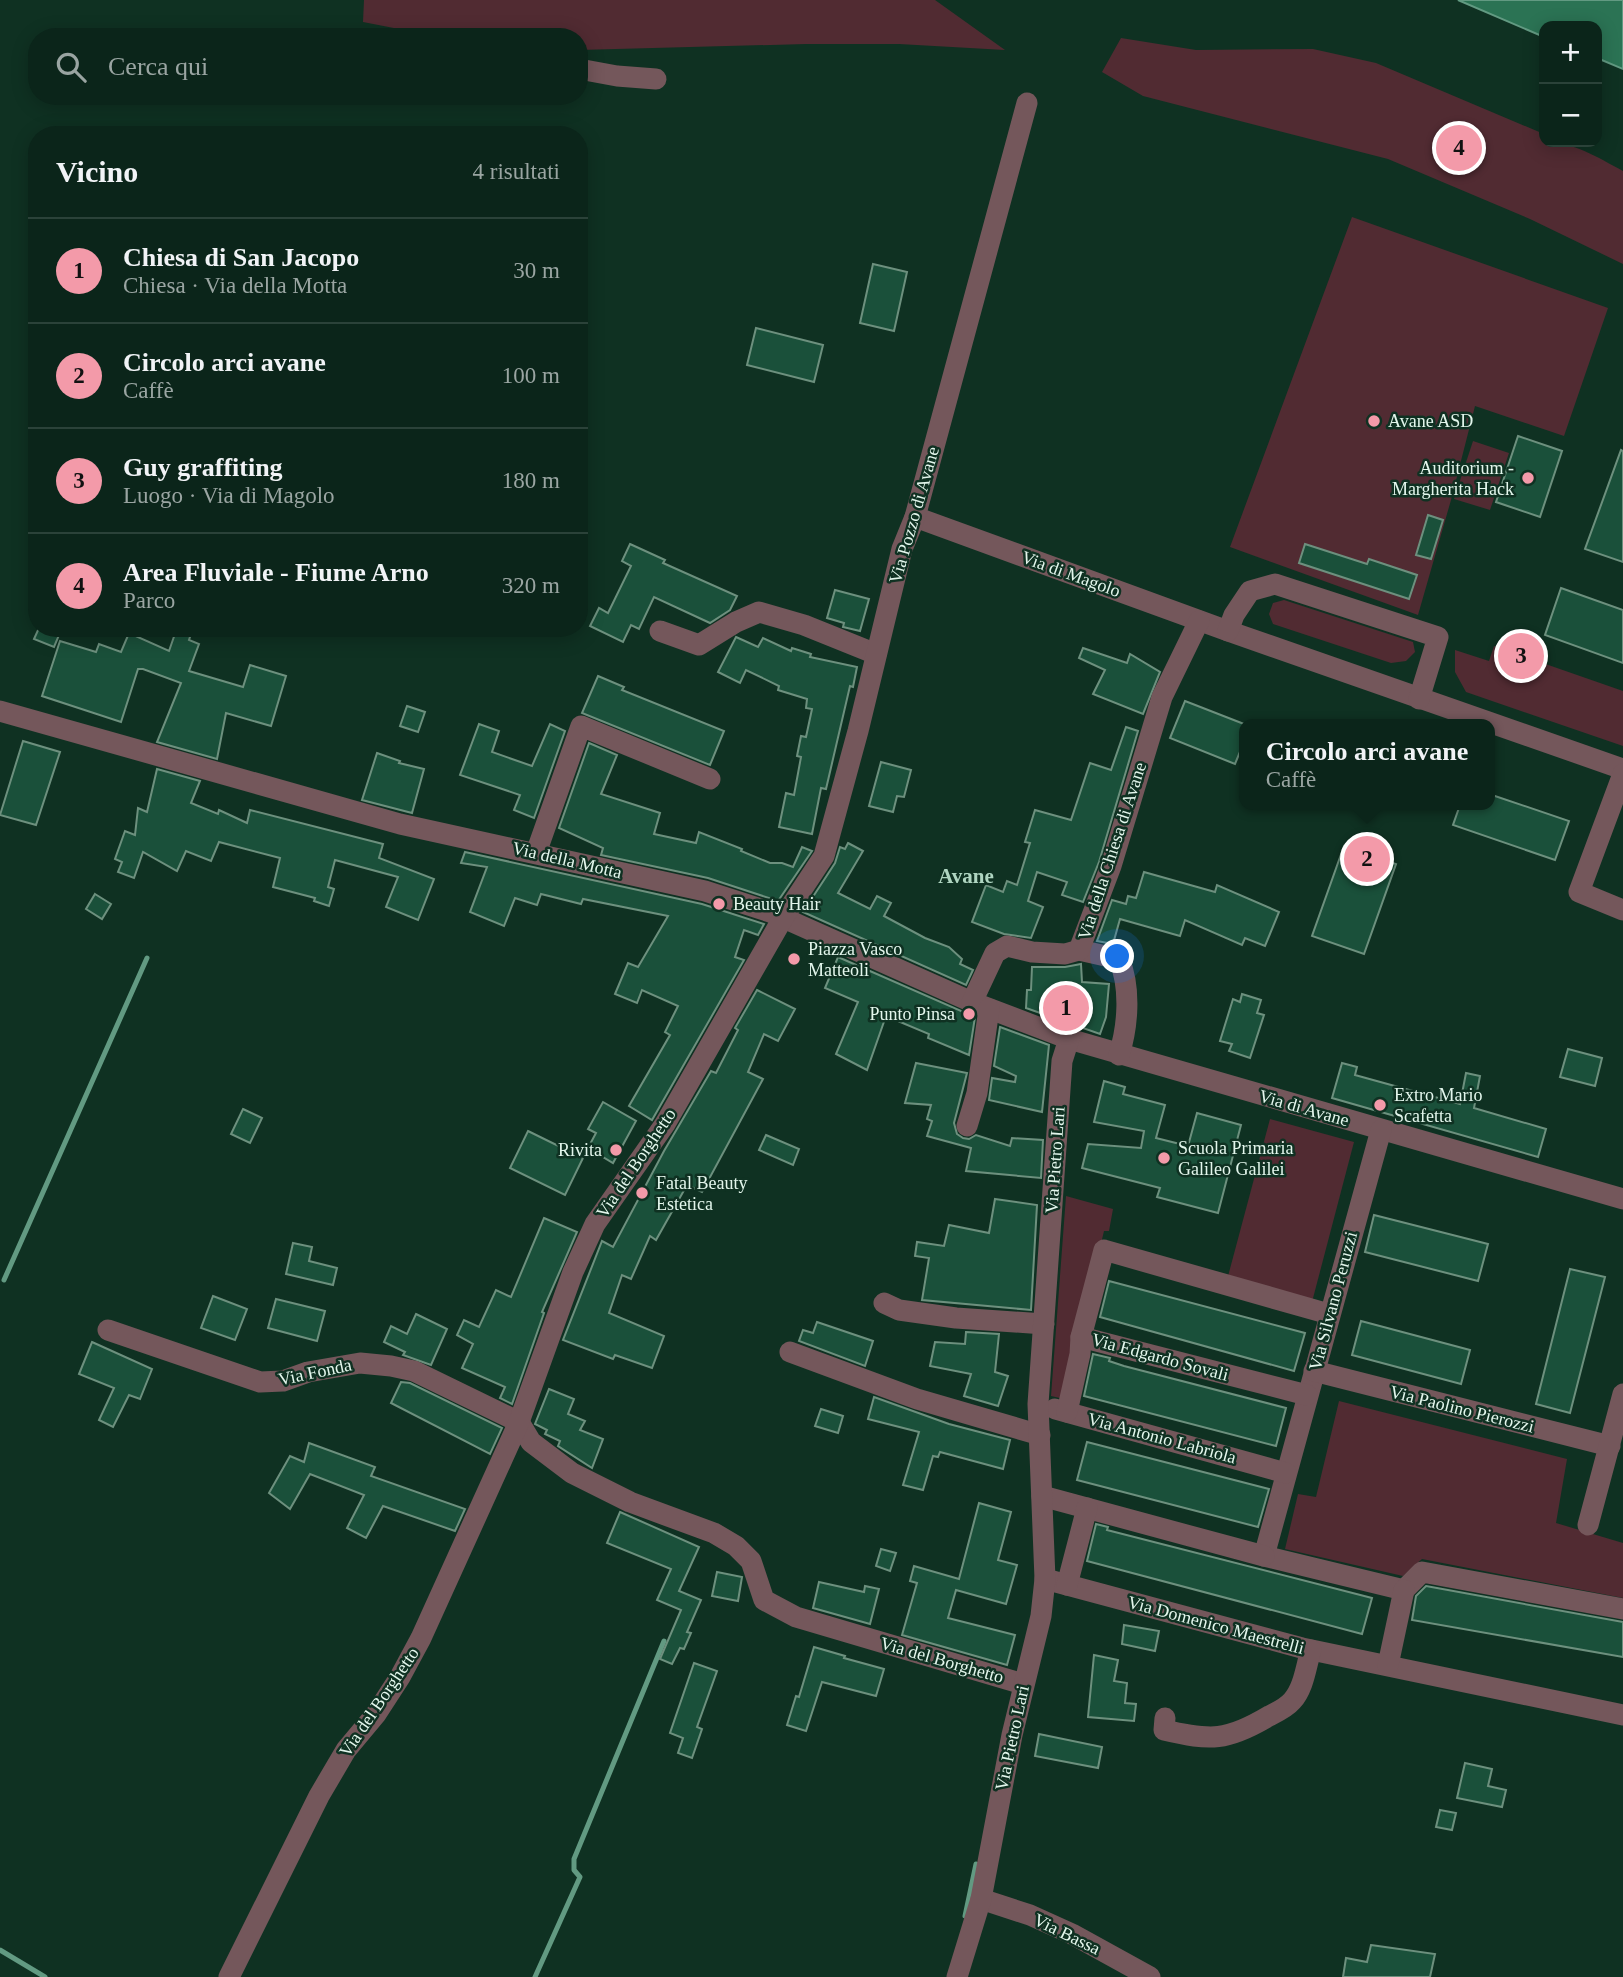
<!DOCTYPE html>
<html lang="it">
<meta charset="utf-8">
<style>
body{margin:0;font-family:Georgia,serif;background:#142d23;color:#f1f3f6}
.controls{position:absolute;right:21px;top:21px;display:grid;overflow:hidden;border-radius:14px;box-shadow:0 4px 18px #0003}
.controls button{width:63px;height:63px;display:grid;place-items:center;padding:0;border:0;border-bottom:2px solid #2b4239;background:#0b251a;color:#f1f3f6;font:35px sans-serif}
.you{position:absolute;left:1118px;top:957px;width:24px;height:24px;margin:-18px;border:5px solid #fff;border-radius:50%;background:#1a73e8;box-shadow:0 0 0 10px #1a73e833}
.badge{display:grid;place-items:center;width:46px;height:46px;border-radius:50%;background:#f39aa9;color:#111;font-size:23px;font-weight:700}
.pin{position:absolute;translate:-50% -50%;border:4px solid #fff;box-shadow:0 2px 7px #0006}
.popup{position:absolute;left:1239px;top:719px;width:256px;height:91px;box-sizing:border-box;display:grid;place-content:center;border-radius:14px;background:#0b251a;filter:drop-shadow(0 2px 5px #0005);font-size:23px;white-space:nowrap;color:#9aa5a2}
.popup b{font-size:26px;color:#f1f3f6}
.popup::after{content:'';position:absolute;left:50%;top:100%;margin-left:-14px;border:14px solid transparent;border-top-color:#0b251a}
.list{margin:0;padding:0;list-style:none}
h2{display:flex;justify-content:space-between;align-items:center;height:91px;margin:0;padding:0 28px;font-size:30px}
h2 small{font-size:23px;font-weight:400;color:#9aa5a2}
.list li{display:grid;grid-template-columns:46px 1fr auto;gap:21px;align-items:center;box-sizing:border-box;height:105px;padding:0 28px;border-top:2px solid #2b4239}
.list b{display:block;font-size:26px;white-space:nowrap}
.list p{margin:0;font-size:23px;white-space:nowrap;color:#9aa5a2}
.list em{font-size:23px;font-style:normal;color:#9aa5a2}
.icon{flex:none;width:38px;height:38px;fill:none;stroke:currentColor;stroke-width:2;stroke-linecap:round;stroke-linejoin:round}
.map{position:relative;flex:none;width:1623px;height:1977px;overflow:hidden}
.search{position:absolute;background:#0b251a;box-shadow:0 4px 18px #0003;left:28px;top:28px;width:560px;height:77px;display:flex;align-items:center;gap:18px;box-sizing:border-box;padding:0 24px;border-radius:28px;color:#9aa5a2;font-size:26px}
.panel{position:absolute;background:#0b251a;box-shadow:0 4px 18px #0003;left:28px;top:126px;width:560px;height:511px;border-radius:28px}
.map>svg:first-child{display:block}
</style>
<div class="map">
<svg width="1623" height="1977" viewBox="0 0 1623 1977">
<rect width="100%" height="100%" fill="#0f3122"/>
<g fill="#512b32">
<polygon points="364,0 935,0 1005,50 899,44 806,44 579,50 579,37 440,37 363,22"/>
<path d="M 1121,38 L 1196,50 L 1313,49 L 1376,63 L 1544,134 L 1544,142 C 1574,142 1597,157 1623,171 L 1623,264 L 1530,219 L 1388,159 L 1143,96 L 1102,72 Z"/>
<polygon points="1352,217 1608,308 1564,436 1475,406 1451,500 1418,615 1230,547"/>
<polygon points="1473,441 1509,453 1490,510 1454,499"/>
<polygon points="1284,600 1413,642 1415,652 1406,661 1391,663 1273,624 1269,614 1273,603"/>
<polygon points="1494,646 1623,691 1623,746 1466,692 1455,672 1455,650 1489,661"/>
<polygon points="1270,1119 1354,1142 1312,1302 1227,1280"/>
<polygon points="1066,1196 1113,1209 1109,1231 1104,1231 1064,1399 1051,1396"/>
<polygon points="1339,1401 1567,1459 1556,1523 1623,1543 1623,1598 1422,1559 1403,1576 1285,1549 1298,1494 1316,1497"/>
</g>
<polygon fill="#2b7354" stroke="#629a82" stroke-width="2" points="1458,0 1623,0 1623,69 1597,58 1597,26 1544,26 1544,37"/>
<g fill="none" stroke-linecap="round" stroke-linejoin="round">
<g stroke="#629a82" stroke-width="5">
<polyline points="4,1280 147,958"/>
<polyline points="965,1916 976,1864"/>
<polyline points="0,1950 45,1977"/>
<polyline points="535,1977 580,1877 574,1870 574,1859 664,1641"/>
</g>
</g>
<g fill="#1a503a" stroke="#6d907e" stroke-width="2">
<polygon points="873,264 907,272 894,331 860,323"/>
<polygon points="756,328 823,345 814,382 747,365"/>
<polygon points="1518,436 1562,451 1540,517 1496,502"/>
<polygon points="1621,450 1623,451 1623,562 1585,549"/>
<polygon points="1428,515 1443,520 1431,559 1416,555"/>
<polygon points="630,544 665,560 663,563 737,596 730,610 710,623 654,597 639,629 631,625 623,642 590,626 599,608 608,613 631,566 622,561"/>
<polygon points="1305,544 1367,564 1369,559 1417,575 1409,599 1299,563"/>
<polygon points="1561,588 1623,610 1623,663 1545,635"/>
<polygon points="835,590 869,599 860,631 843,627 844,623 827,618"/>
<polygon points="39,628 62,628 54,647 34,639"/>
<polygon points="177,628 193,628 189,640 199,644 189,671 243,687 250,665 286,676 271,726 226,713 217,759 157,742 181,683 143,669 138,669 121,722 42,696 60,641 96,652 99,644 121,652 129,633 169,651"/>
<polygon points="736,637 758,647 763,638 791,651 792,648 811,654 810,657 857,667 853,687 850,686 826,789 821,788 812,834 779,827 786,793 794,795 801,757 797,756 801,736 806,737 812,709 806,708 807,699 778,690 779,686 746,670 740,683 718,672"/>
<polygon points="1083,648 1127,663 1130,654 1160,672 1143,714 1093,694 1105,670 1079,658"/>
<polygon points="598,676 624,687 622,690 724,731 710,765 582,713"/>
<polygon points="1185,701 1244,724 1244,742 1235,764 1170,738"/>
<polygon points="407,706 425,712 418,732 400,726"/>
<polygon points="479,724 499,731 492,752 532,766 550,724 565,731 534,818 514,810 520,795 460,775"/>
<polygon points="1126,727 1138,731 1099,862 1083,902 1062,895 1067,882 1037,872 1028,901 1043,907 1031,938 1004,934 972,922 986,885 1003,892 1007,881 1017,885 1030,843 1025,842 1035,810 1071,820 1090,763 1111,770"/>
<polygon points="23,741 60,752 36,825 0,815"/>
<polygon points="589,743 617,755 601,794 660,813 654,834 696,843 699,832 742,849 741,851 770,863 782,863 793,867 802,847 812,851 778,901 708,878 601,855 603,848 559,828"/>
<polygon points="377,753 400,761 399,763 424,769 412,813 362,800"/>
<polygon points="881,762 911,770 904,797 897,796 893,812 869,806"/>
<polygon points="157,769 200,781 191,803 218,814 219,810 247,823 250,810 383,844 379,858 434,879 418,920 386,907 398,877 335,860 328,887 334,889 329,906 314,901 315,898 273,887 280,858 219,842 211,861 186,851 177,871 143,852 134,878 118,872 122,862 115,859 125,831 135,835 138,808 147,812"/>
<polygon points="1489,794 1569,821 1555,860 1453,825 1460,805 1489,805"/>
<polygon points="848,843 863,851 838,893 870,909 877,896 891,903 884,916 925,938 949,947 962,959 960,964 973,970 966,985 803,912 835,863 840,847 845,849"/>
<polygon points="1344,846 1396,864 1364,954 1312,936"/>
<polygon points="465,852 702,904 764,924 758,935 744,930 735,957 744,960 652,1120 629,1106 670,1035 665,1032 678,1006 642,990 637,1003 615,994 628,963 638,967 668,916 583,899 581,904 541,894 537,905 515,898 504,926 470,912 487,867 461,863"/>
<polygon points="1144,872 1215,892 1217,885 1279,912 1265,946 1245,938 1242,945 1185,920 1180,936 1120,919 1113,944 1097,941 1112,900 1126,904 1128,896 1136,898"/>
<polygon points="95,894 111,904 102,919 86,909"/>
<polygon points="838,957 975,1017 969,1055 928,1038 929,1034 886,1016 867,1070 836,1054 858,1002 825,988"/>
<polygon points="1081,964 1082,982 1109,984 1106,1017 1100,1034 1026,1008 1027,990 1031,990 1032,967 1065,967"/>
<polygon points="757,990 795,1009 778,1041 764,1034 748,1072 763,1079 702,1192 687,1185 656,1240 650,1236 631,1279 622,1275 609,1313 664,1336 652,1368 615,1355 613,1359 563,1340 602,1241 613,1247 664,1151 711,1071 716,1073 738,1030 735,1028"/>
<polygon points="1242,994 1261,1000 1257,1013 1264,1015 1250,1058 1229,1051 1232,1044 1220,1041 1233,999 1240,1002"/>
<polygon points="1000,1027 1049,1045 1042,1112 989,1100 992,1078 1015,1082 1016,1076 994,1066"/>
<polygon points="1568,1049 1602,1058 1595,1086 1560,1077"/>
<polygon points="916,1063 967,1073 954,1123 957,1134 963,1138 969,1139 976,1135 1010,1146 1012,1138 1043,1140 1041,1178 966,1171 971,1148 927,1136 932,1121 927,1119 931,1105 905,1103"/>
<polygon points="1342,1063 1357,1067 1355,1075 1460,1104 1466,1073 1480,1076 1474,1108 1546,1129 1538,1157 1332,1098"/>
<polygon points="1104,1081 1125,1087 1123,1094 1165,1105 1156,1138 1188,1146 1197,1113 1241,1125 1218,1213 1157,1197 1160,1188 1082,1168 1088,1144 1141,1148 1144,1131 1094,1122"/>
<polygon points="603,1102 636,1121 613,1163 588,1148 596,1133 588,1129"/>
<polygon points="243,1109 262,1118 250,1143 231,1134"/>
<polygon points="528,1131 583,1158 565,1195 510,1168"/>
<polygon points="766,1135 799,1149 793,1165 759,1150"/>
<polygon points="995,1199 1037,1205 1031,1310 922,1300 929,1258 915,1256 917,1242 944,1246 949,1225 989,1233"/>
<polygon points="1374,1215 1488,1244 1478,1281 1365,1252"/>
<polygon points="544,1218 577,1232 542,1312 544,1313 512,1404 500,1398 505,1387 462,1368 473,1344 457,1335 464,1320 479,1327 496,1290 511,1297"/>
<polygon points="293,1243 312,1247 309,1261 337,1268 333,1285 286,1274"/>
<polygon points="1570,1269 1605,1277 1570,1413 1536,1404"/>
<polygon points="1109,1281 1305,1333 1294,1371 1100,1317"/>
<polygon points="213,1296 247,1309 235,1340 201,1328"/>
<polygon points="276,1299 325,1311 317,1341 268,1328"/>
<polygon points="416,1314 447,1329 431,1365 403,1355 405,1352 384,1342 391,1326 407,1334"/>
<polygon points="1361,1321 1470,1350 1461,1384 1352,1355"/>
<polygon points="817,1322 873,1341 865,1366 799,1341 803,1330 813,1333"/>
<polygon points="966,1332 999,1334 995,1372 1008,1376 998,1406 964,1396 971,1374 930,1366 935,1342 965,1344"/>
<polygon points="92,1342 152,1369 140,1399 129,1395 113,1427 99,1420 114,1388 79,1374"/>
<polygon points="1093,1354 1110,1358 1109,1361 1124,1366 1286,1408 1276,1446 1084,1396"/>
<polygon points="401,1382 410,1383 502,1428 490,1454 391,1403"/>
<polygon points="549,1389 574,1399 568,1414 585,1421 580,1430 603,1439 592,1468 558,1446 560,1441 545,1434 547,1430 535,1424"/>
<polygon points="874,1397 949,1424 1010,1440 1003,1469 940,1452 938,1457 933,1456 923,1490 903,1485 919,1432 868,1419"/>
<polygon points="821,1409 843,1416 838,1433 815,1426"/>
<polygon points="1087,1442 1269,1489 1258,1527 1077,1480"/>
<polygon points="309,1443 375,1467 371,1476 465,1509 455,1531 383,1506 366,1538 347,1528 364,1495 310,1474 290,1509 269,1493 290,1456 304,1462"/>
<polygon points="979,1503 1011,1512 998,1560 1017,1565 1006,1604 956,1590 948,1618 1015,1635 1007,1665 902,1635 917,1583 910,1581 914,1566 959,1579"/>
<polygon points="620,1512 699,1547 679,1591 701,1600 687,1632 691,1633 684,1649 680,1648 672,1664 660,1659 681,1610 657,1600 671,1569 607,1543"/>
<polygon points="1096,1524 1108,1527 1107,1530 1372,1598 1362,1634 1087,1561"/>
<polygon points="881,1549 896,1553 890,1571 876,1566"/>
<polygon points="717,1572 742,1577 738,1601 712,1596"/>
<polygon points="819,1582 864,1592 865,1586 879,1589 870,1624 813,1608"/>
<polygon points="1426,1586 1623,1622 1623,1657 1412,1620 1416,1596"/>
<polygon points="1124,1625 1159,1631 1155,1651 1122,1644"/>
<polygon points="814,1647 845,1656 844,1658 884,1669 876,1696 822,1682 806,1731 787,1725 796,1696 799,1697"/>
<polygon points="1094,1655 1118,1660 1114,1681 1127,1683 1125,1703 1136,1704 1134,1721 1088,1717"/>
<polygon points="694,1663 717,1671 697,1727 702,1729 692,1758 678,1753 683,1738 670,1733"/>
<polygon points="1039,1734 1102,1747 1098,1768 1035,1756"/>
<polygon points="1465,1763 1492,1769 1488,1786 1506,1790 1502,1807 1457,1798"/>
<polygon points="1440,1810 1456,1813 1452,1830 1436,1827"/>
<polygon points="1371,1945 1435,1954 1430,1977 1343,1977 1346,1958 1367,1962"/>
</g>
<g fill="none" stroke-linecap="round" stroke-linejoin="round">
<g stroke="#74575b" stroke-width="21">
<polyline points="579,69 617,76 656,79"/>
<polyline points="915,517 1228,631 1623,769"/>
<polyline points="660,631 699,645 736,622 759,612 804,625 876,654"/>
<polyline points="1228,631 1234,615 1250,591 1275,584 1438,637 1419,699"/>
<polyline points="0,711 400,824 705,891 770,912 972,1002 1069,1039 1623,1199"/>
<polyline points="1623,774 1579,892 1623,910"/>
<polyline points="536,853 581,726 710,779"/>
<path d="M 1079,950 L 1119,959 C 1131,988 1128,1026 1119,1055"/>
<polyline points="972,1002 995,953 1007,946 1032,952 1065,954 1079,950 1111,866 1162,697 1199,621"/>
<polyline points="967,1126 977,1093 989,1009"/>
<polyline points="1381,1130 1264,1556 1404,1590"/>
<polyline points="884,1303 899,1310 956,1318 1044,1324"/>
<polyline points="108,1330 260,1382 283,1381 308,1372 360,1363 391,1366 414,1371 519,1422 531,1442 572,1473 630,1502 714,1533 736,1546 751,1561 764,1600 796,1617 1023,1684"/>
<polyline points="1081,1337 1307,1395"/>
<polyline points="790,1352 917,1399 1040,1435"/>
<polyline points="1314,1371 1610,1446"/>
<polyline points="1055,1409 1286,1473"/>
<polyline points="1067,1412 1080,1354 1081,1337 1104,1250 1329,1314"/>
<polyline points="1042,1496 1264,1556"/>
<polyline points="1588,1525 1623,1394"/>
<polyline points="1045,1579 1302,1648 1623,1715"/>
<polyline points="1067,1585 1087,1508"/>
<polyline points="1404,1590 1422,1572 1623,1609"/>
<polyline points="1388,1665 1404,1590"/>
<path d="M 1165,1718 L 1164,1730 C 1211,1741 1227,1741 1269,1716 C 1277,1712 1286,1708 1292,1701 C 1304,1688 1306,1666 1311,1650"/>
<polyline points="981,1899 1030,1915 1072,1934 1150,1977"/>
<polyline points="229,1977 319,1796 346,1750 376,1714 400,1677 421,1638 519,1422 573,1272 595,1224 665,1124 783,918 824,856 858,731 902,549 915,517 1027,103"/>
<polyline points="957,1977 981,1899 1012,1735 1041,1616 1045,1579 1038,1404 1062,1061 1069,1039"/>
</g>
</g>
<g fill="#f39aa9" stroke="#0f3122" stroke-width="2.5">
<circle cx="1374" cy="421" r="7"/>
<circle cx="1528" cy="478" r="7"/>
<circle cx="719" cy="904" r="7"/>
<circle cx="794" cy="959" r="7"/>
<circle cx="969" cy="1014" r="7"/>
<circle cx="1380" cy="1105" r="7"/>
<circle cx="616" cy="1150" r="7"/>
<circle cx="1164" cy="1158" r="7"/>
<circle cx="642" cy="1193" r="7"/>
</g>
<g text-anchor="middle" stroke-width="5" stroke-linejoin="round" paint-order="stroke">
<g font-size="18" fill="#e3f6ec" stroke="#0f3122" text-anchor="start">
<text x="1388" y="427">Avane ASD</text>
<text x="1514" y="474" text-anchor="end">Auditorium -<tspan x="1514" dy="21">Margherita Hack</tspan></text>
<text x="733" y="910">Beauty Hair</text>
<text x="808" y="955">Piazza Vasco<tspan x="808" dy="21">Matteoli</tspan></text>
<text x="955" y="1020" text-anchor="end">Punto Pinsa</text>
<text x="1394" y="1101">Extro Mario<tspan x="1394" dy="21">Scafetta</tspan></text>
<text x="1178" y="1154">Scuola Primaria<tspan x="1178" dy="21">Galileo Galilei</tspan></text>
<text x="602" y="1156" text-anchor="end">Rivita</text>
<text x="656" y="1189">Fatal Beauty<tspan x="656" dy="21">Estetica</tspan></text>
</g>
<g font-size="18" fill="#e3f6ec" stroke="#0f3122">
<text transform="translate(914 515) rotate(-74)" y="6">Via Pozzo di Avane</text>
<text transform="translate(1071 574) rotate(20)" y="6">Via di Magolo</text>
<text transform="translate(1112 851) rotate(-72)" y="6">Via della Chiesa di Avane</text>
<text transform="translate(567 860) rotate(13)" y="6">Via della Motta</text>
<text transform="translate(1304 1108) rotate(16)" y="6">Via di Avane</text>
<text transform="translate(1055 1160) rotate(-86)" y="6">Via Pietro Lari</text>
<text transform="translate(636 1163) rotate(-56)" y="6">Via del Borghetto</text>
<text transform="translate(1333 1301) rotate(-75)" y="6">Via Silvano Peruzzi</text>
<text transform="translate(1160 1357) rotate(15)" y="6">Via Edgardo Sovali</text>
<text transform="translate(315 1372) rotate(-12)" y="6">Via Fonda</text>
<text transform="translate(1462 1409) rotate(14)" y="6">Via Paolino Pierozzi</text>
<text transform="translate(1162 1438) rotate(15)" y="6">Via Antonio Labriola</text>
<text transform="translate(1216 1625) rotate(15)" y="6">Via Domenico Maestrelli</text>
<text transform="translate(942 1660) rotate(16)" y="6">Via del Borghetto</text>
<text transform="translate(379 1702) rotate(-56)" y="6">Via del Borghetto</text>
<text transform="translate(1012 1738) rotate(-78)" y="6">Via Pietro Lari</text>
<text transform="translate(1067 1934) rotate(26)" y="6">Via Bassa</text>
</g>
<g font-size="21" font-weight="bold" fill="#afd5c1" stroke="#0f3122">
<text x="966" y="883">Avane</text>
</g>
</g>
</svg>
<div class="controls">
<button>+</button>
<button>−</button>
</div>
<div class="you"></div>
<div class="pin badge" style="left:1066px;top:1008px">1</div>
<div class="pin badge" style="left:1367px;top:859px">2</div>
<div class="popup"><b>Circolo arci avane</b>Caffè</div>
<div class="pin badge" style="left:1521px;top:656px">3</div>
<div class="pin badge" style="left:1459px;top:148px">4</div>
<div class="search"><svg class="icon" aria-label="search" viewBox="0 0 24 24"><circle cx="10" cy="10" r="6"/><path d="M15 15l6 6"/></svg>Cerca qui</div>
<section class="panel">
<h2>Vicino<small>4 risultati</small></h2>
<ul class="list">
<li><span class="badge">1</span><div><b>Chiesa di San Jacopo</b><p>Chiesa · Via della Motta</p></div><em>30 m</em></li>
<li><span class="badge">2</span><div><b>Circolo arci avane</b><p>Caffè</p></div><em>100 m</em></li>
<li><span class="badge">3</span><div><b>Guy graffiting</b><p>Luogo · Via di Magolo</p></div><em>180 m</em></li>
<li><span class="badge">4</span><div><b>Area Fluviale - Fiume Arno</b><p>Parco</p></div><em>320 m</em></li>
</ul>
</section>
</div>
